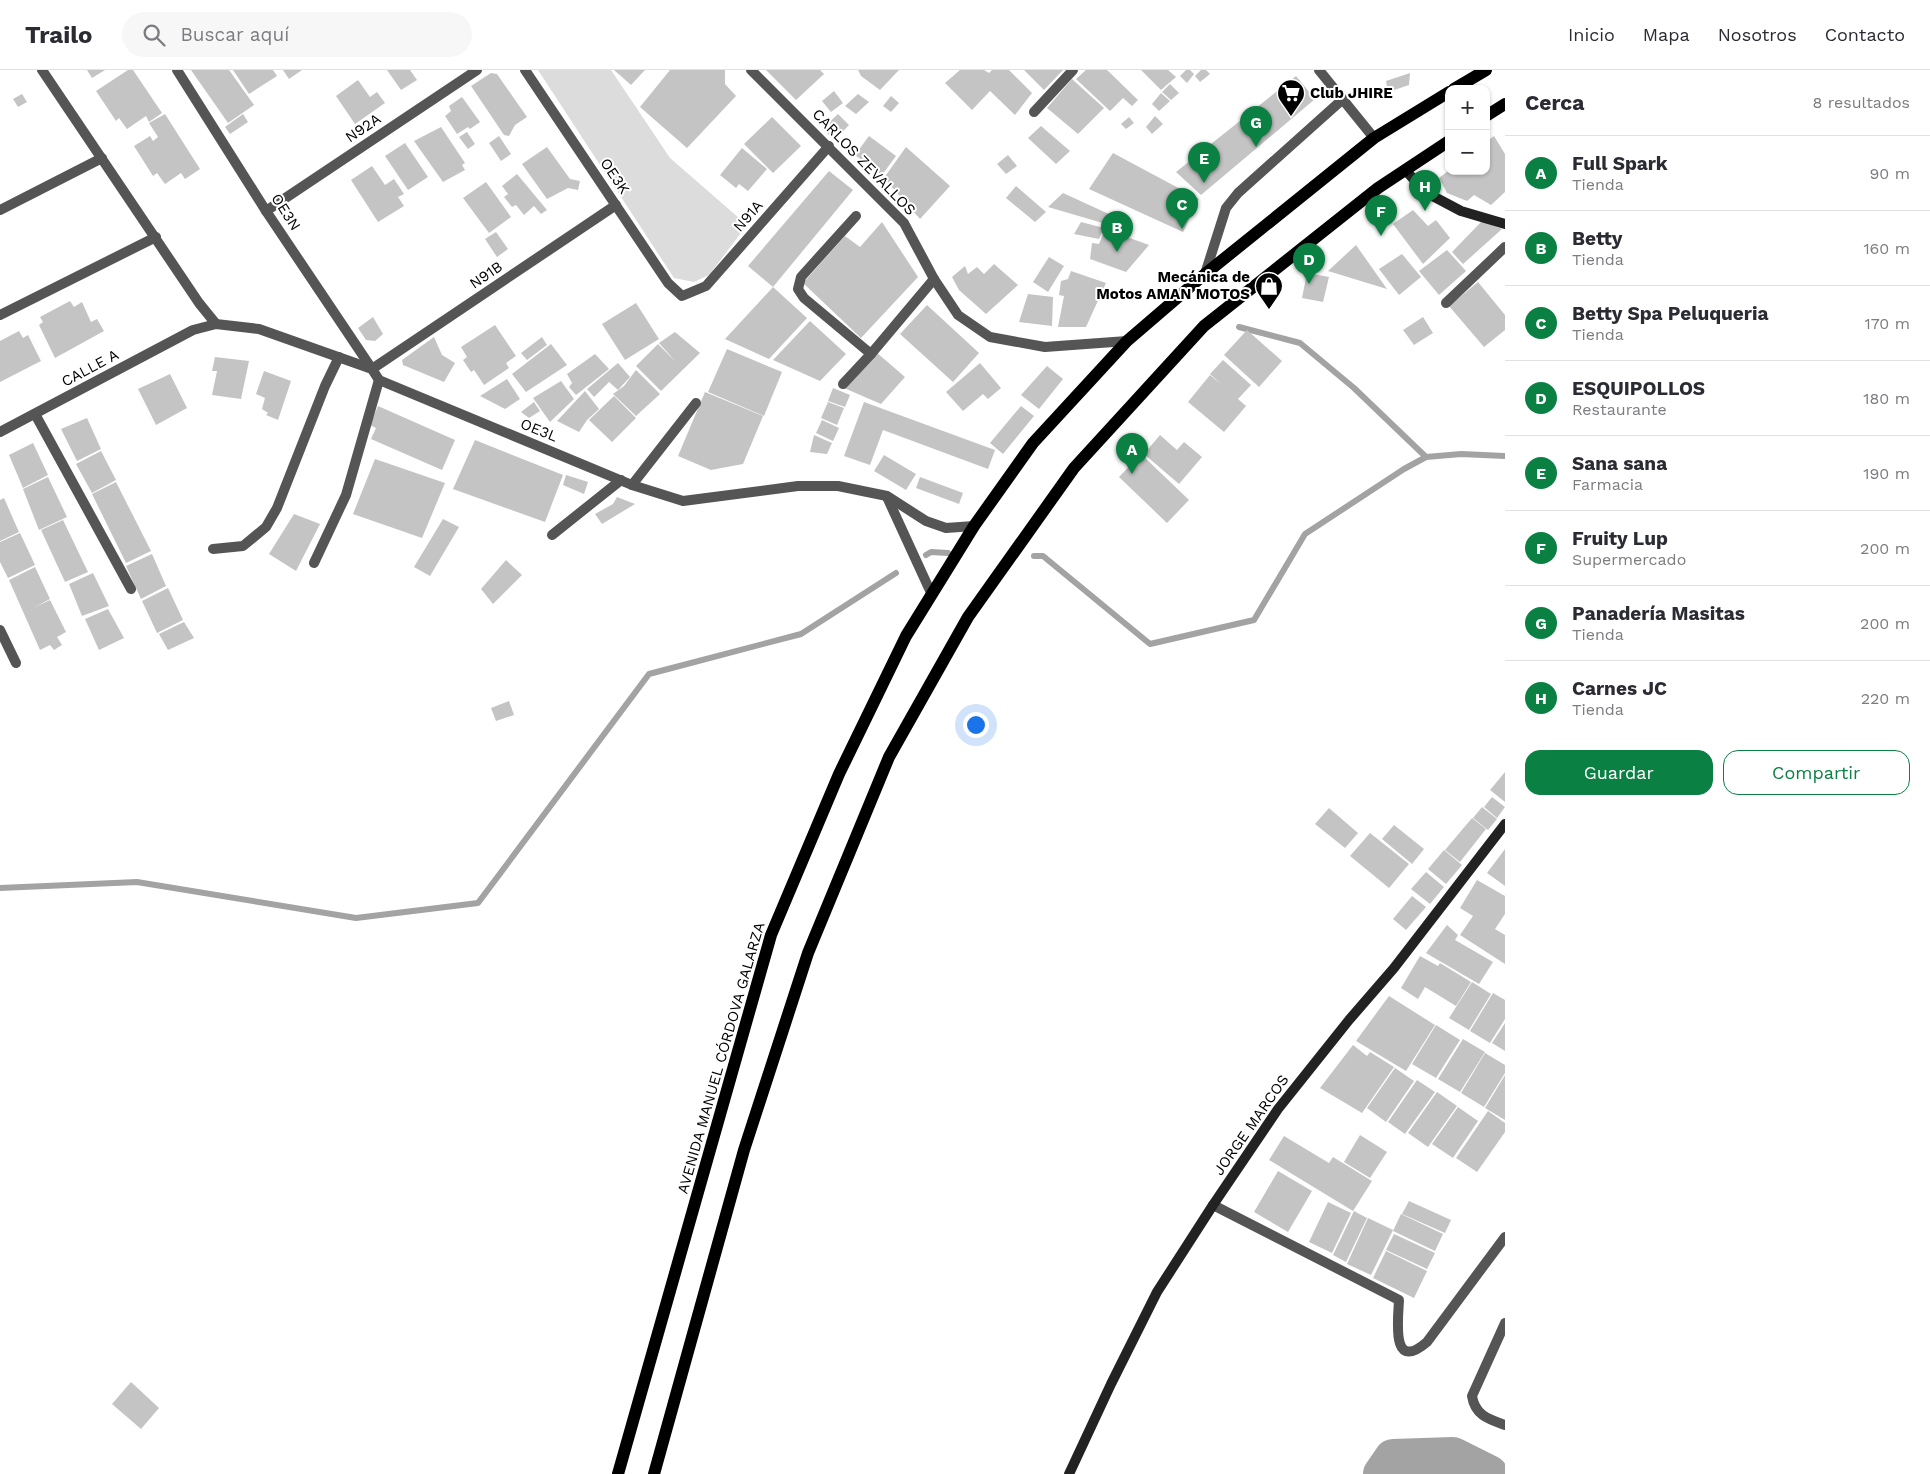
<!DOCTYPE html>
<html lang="es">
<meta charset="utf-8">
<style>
body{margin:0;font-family:"Work Sans",sans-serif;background:#f7f7f7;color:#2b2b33}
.controls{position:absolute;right:15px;top:15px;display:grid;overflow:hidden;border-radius:10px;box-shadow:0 1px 4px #0004}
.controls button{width:45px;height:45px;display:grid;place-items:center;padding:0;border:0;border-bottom:1px solid #e1e1e2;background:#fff;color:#2b2b33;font:25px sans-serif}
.you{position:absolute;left:975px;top:654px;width:18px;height:18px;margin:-12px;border:4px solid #fff;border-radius:50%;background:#1a73e8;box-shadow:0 0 0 8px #1a73e833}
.badge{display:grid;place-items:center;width:32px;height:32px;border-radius:50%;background:#0b8043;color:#fff;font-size:16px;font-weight:700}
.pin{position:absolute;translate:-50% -41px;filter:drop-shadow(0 1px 2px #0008)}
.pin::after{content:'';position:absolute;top:26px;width:18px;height:15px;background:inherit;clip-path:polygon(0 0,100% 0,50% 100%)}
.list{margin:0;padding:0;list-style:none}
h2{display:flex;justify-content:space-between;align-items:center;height:65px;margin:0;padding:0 20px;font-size:21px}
h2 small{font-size:16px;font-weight:400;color:#7c7c81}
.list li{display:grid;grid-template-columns:32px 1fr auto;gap:15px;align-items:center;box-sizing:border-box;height:75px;padding:0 20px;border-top:1px solid #e1e1e2}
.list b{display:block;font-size:19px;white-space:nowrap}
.list p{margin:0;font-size:16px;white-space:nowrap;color:#7c7c81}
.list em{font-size:16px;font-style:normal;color:#7c7c81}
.actions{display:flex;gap:10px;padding:15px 20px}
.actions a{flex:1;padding:11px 0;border:1px solid #0b8043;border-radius:15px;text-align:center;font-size:18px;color:#0b8043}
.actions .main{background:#0b8043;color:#fff}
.icon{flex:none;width:28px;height:28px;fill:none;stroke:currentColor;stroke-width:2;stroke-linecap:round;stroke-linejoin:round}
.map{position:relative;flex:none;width:1505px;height:1404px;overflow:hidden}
header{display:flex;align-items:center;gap:30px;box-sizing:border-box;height:70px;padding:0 25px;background:#fff;border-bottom:1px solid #e1e1e2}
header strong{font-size:24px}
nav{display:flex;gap:28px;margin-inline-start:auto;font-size:18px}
.search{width:350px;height:45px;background:#f7f7f7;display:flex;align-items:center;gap:12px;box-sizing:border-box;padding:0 18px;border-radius:28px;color:#7c7c81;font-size:19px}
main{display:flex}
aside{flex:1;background:#fff}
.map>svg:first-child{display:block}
</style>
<header>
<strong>Trailo</strong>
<div class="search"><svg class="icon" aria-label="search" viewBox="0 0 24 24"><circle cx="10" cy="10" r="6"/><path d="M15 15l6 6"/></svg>Buscar aquí</div>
<nav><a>Inicio</a><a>Mapa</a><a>Nosotros</a><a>Contacto</a></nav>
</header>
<main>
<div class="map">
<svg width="1505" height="1404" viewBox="0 0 1505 1404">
<rect width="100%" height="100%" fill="#fff"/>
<polygon fill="#dcdcdc" points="538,0 611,0 670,88 747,155 709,205 694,212 674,208"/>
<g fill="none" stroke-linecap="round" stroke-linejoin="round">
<g stroke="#a3a3a3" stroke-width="6">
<polyline points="1239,257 1300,273 1354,318 1426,387"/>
<polyline points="926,485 931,482 948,483"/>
<polyline points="1034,486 1043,486 1150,574 1254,550 1305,464 1404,399 1426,387 1461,384 1505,386"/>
<polyline points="0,818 137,812 356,848 478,833 649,604 801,564 896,503"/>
</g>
<polyline stroke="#a3a3a3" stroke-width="38" points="1382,1404 1393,1388 1453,1386 1489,1404"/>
</g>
<g fill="#c4c4c4">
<polygon points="87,0 105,0 92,8"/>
<polygon points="128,0 133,0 162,43 149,52 146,46 127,59 119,48 116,51 96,21"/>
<polygon points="191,0 229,0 254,35 228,53"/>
<polygon points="233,0 273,0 277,6 249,24"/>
<polygon points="283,0 302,0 289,9"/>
<polygon points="387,0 410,0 417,10 401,20"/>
<polygon points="614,0 645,0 631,15"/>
<polygon points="670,0 725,0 725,14 736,26 687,78 640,37"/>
<polygon points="766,0 820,0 824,4 796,30"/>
<polygon points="858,0 899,0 880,20 861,6"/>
<polygon points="960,0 984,0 989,3 992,0 1009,0 1032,23 1015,45 990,21 972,40 945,13"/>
<polygon points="1024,0 1063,0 1044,20"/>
<polygon points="1086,0 1107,0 1138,30 1132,36 1123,28 1110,41 1076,9"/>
<polygon points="1141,0 1168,0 1176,7 1161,20"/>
<polygon points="1186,0 1190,0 1194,4 1187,13 1180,6"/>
<polygon points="1201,0 1206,0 1210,4 1200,12 1195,6"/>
<polygon points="491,3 497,4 527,47 515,55 509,66 504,65 471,16"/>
<polygon points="1410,3 1409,15 1388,22 1386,11"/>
<polygon points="1296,6 1315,29 1201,125 1176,102"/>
<polygon points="1072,9 1104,38 1078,64 1047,38"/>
<polygon points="358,10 370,27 377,22 385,33 355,54 336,26"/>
<polygon points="1170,14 1179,23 1171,30 1162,22"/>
<polygon points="834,21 843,33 831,42 822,31"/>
<polygon points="1161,23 1170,31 1159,41 1152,34"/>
<polygon points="22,24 27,32 18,37 13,29"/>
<polygon points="858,24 869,32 856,44 845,36"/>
<polygon points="891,26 899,33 891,42 883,36"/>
<polygon points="462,27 480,52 470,59 468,57 457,64 445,46 451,41 449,36"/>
<polygon points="165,44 200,99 185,109 181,103 165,114 157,103 153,106 134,76 150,66 153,71 158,67 149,53"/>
<polygon points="243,44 248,52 230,64 225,57"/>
<polygon points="838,44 849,55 834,71 823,58"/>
<polygon points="1155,46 1163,54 1152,64 1146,57"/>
<polygon points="772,47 801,76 773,103 744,74"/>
<polygon points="1129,47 1134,53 1126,59 1121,54"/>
<polygon points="1041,56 1070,81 1056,94 1028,68"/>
<polygon points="441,57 465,93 462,95 465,100 443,112 414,71"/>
<polygon points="467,62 475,74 468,79 459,67"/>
<polygon points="499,66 511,84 501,91 489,73"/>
<polygon points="869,66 896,86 882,105 855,85"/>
<polygon points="1494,66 1505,84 1505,122 1491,135 1474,125 1467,131 1447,123 1439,108 1448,101 1486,101 1486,72"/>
<polygon points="405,73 428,107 408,120 385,86"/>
<polygon points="547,77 570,109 580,111 578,120 568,118 547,129 522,94"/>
<polygon points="906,77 950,116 920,149 884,108"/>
<polygon points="742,78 767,99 748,121 739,114 736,118 720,105"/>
<polygon points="1113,83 1199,129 1183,162 1089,119"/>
<polygon points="1008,85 1017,96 1006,104 997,94"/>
<polygon points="372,96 385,115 394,109 404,124 398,127 404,136 378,152 351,110"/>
<polygon points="829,101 853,120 773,217 807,248 769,289 725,269 773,217 748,196"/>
<polygon points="517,104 547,140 541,144 534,136 524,145 516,135 512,137 504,127 508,124 502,116"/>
<polygon points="486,112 511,147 489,163 463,128"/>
<polygon points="1016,116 1046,142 1035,152 1006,128"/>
<polygon points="1063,123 1111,145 1106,154 1048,137"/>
<polygon points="1413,140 1428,156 1436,150 1450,168 1423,194 1393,154"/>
<polygon points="1482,151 1502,159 1463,194 1452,182"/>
<polygon points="882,152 918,207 861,268 803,213 845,166 860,177"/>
<polygon points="1081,152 1104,158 1099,169 1074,164"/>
<polygon points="1105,159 1149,175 1126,202 1090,189 1092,173 1099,174"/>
<polygon points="496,162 508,179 497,187 485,169"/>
<polygon points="1356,175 1387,219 1328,201"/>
<polygon points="1447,180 1466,201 1439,225 1419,201"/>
<polygon points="1402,184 1421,207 1399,225 1379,199"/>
<polygon points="1049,187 1064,196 1048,222 1033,212"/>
<polygon points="994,194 1018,215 986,244 959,220 952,207 965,196 968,204 977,197 984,204"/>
<polygon points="1071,201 1106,213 1086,257 1058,257 1064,226 1059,225 1061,211 1068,209"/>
<polygon points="1307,203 1329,207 1323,232 1302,228"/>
<polygon points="1478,212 1505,245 1505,260 1484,277 1449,236"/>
<polygon points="1028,224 1053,227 1052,256 1019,252"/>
<polygon points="70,231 74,237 82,232 91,252 97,249 104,261 55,288 39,255 43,252 40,247"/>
<polygon points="636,233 659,269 625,290 602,254"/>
<polygon points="927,235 979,283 953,312 900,264"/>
<polygon points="373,247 383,264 375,271 366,270 358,258"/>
<polygon points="1423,247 1433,263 1414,275 1403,260"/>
<polygon points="810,251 846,284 820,311 773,290"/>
<polygon points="495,255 516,286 506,293 509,298 484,315 474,300 471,302 463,290 467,287 461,277"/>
<polygon points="1247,260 1282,291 1259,317 1224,285"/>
<polygon points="19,261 23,268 28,265 41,291 0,312 0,271"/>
<polygon points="675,262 700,283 661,321 636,296 658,274 676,292 659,273"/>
<polygon points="434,267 442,285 455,293 444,312 403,295 402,290"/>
<polygon points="542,267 547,275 527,290 521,283"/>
<polygon points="551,274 567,295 526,322 512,304"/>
<polygon points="727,279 782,302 764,346 708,322"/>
<polygon points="876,282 905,307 881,334 844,318"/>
<polygon points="595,284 609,299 576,325 569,317 572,313 567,304"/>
<polygon points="215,287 249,291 241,329 212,325 217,301 212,301"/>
<polygon points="1223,290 1251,315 1238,329 1246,336 1224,362 1188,332 1210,305 1222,315 1210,304"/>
<polygon points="618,293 630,307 618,320 609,312 594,327 587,319"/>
<polygon points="980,293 1001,318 988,329 983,324 963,341 946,322"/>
<polygon points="1047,296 1063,309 1039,339 1021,325"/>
<polygon points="636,300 660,324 636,346 613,324 624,316"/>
<polygon points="264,301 291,311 278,350 266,345 268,343 262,339 265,328 256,324"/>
<polygon points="170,304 187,338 156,355 138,319"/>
<polygon points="507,309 520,329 505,339 480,326"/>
<polygon points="561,311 574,329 550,352 533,328"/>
<polygon points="833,318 850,325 845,337 828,331"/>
<polygon points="585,321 599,339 587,350 579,362 557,351"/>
<polygon points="705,322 763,346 743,394 711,400 678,386"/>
<polygon points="614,326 636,348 612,372 589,350"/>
<polygon points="534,332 540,341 529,348 521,342"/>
<polygon points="828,332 844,338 837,355 821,348"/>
<polygon points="864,332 995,380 988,399 883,360 870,395 844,386"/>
<polygon points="378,336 455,370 442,400 371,369 376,358 370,355"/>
<polygon points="1021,336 1034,346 1003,384 990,373"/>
<polygon points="87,348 101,379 77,391 61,359"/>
<polygon points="822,350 839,358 833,371 816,363"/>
<polygon points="814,365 832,373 827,384 810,382"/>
<polygon points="1160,365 1177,380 1184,372 1202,387 1179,414 1144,384"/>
<polygon points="475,370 563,405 545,452 453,419"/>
<polygon points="33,373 48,405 23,418 9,385"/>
<polygon points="101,381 116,410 92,423 76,394"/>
<polygon points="1141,384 1189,430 1167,453 1119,407"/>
<polygon points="884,385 916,404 906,420 874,401"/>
<polygon points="375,389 445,413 422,468 353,444"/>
<polygon points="566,405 588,412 584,424 563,415"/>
<polygon points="48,407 67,447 39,460 23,419"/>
<polygon points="920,407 963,423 959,434 916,418"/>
<polygon points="116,412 151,481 126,493 92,424"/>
<polygon points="617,427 635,434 602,454 595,444 613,434"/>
<polygon points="4,428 19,462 0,471 0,430"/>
<polygon points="294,444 320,454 296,501 269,484"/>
<polygon points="443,449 459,457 430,506 414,497"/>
<polygon points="63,450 88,502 65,512 41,460"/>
<polygon points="20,463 35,495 8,508 0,492 0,472"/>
<polygon points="152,484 166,516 141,529 126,496"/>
<polygon points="506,490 522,505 493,534 481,519"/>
<polygon points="35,497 50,529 33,538 50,530 66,562 57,567 62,575 54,580 50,575 40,580 9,510"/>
<polygon points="93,503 109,536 82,546 69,514"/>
<polygon points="168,518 183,550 157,563 142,531"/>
<polygon points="108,539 124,568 99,580 85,549"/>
<polygon points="184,552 194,568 168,580 159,564"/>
<polygon points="509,631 514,645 496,651 491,638"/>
<polygon points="1505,702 1505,732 1490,720"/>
<polygon points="1492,727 1505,737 1497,748 1484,737"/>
<polygon points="1482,737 1497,749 1488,760 1473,748"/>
<polygon points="1329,738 1358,763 1345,778 1315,754"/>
<polygon points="1472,748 1486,759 1460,792 1445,780"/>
<polygon points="1394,755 1424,779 1412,794 1382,769"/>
<polygon points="1370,763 1409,794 1389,818 1350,786"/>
<polygon points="1505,779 1505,816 1487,803"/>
<polygon points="1444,780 1462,795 1446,814 1428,799"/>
<polygon points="1426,802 1444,817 1430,834 1411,819"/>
<polygon points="1477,810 1505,826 1505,844 1495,859 1505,865 1505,894 1460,865 1473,846 1460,838"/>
<polygon points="1412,826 1426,837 1406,860 1393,849"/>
<polygon points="1447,855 1458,865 1455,870 1493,892 1479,914 1426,883"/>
<polygon points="1420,886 1438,896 1440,893 1471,912 1456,936 1425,917 1418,929 1401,918"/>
<polygon points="1472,912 1491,924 1469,960 1449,948"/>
<polygon points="1493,923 1505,930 1505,949 1490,973 1470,961"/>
<polygon points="1389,926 1435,955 1406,1001 1356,971"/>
<polygon points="1505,953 1505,981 1492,973"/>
<polygon points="1436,955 1460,970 1436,1008 1412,994"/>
<polygon points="1463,969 1485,982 1460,1022 1438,1009"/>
<polygon points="1353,975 1367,986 1370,982 1394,997 1362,1043 1320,1018"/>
<polygon points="1485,983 1505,995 1505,1003 1484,1037 1461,1023"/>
<polygon points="1395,998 1414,1011 1386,1052 1367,1038"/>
<polygon points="1505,1005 1505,1050 1485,1038"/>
<polygon points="1417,1010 1435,1022 1405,1064 1388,1052"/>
<polygon points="1437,1022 1457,1036 1428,1077 1408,1063"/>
<polygon points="1458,1037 1478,1051 1453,1088 1432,1074"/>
<polygon points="1488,1041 1505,1053 1505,1062 1477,1102 1456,1088"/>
<polygon points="1360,1065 1387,1082 1370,1108 1344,1092"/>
<polygon points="1284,1066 1329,1093 1333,1087 1372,1111 1353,1141 1269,1090"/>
<polygon points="1278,1101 1312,1121 1288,1162 1254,1142"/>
<polygon points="1409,1131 1451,1150 1445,1163 1402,1144"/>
<polygon points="1328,1132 1351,1143 1332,1183 1309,1172"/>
<polygon points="1354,1141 1367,1148 1346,1192 1333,1185"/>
<polygon points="1401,1144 1443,1164 1435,1181 1393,1161"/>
<polygon points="1368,1148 1393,1160 1371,1205 1347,1194"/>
<polygon points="1394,1164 1435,1183 1427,1199 1386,1180"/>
<polygon points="1386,1181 1427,1201 1414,1228 1373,1208"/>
<polygon points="131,1312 159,1338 141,1359 112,1334"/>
</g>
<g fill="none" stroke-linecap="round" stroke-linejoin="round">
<g stroke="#555" stroke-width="10">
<polyline points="42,0 199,233 216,254"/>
<polyline points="0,140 102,88"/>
<polyline points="1205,204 1226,138 1238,123 1343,29"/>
<polyline points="0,245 156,167"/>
<polyline points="632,415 696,333"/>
<polyline points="552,465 621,410"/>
</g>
<g stroke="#555" stroke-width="10">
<polyline points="177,0 266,141 372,299 616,135"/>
<polyline points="525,0 668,213 682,226 706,216 829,76"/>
<polyline points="751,0 904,153 934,209 958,245 990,267 1045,277 1127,271"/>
<polyline points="1319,0 1374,68"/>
<polyline points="1034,42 1073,0"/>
<polyline points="266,141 477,0"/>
<polyline points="856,146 801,207 798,219 804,228 871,284 934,209"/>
<polyline points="1446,233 1505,177"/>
<polyline points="843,314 871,284"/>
<polyline points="35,344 131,519"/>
<polyline points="0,362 193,260 216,254 259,259 372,299 379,310 632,415 683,431 798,416 838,416 887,426 926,451 946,458 974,456"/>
<polyline points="887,427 932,525"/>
<polyline points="213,479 243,476 266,457 277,438 325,316 339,287"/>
<polyline points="314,493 346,425 379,310"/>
<polyline points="0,560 16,593"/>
<path d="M 1213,1135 L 1399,1230 C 1398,1251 1391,1303 1427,1272 L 1505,1167"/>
<path d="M 1505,1253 L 1472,1326 C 1475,1345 1488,1349 1505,1355"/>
</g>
<g stroke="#222" stroke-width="10">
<polyline points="1405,100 1427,123 1461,141 1505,154"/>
<polyline points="1069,1404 1111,1314 1157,1222 1213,1135 1278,1039 1349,950 1394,898 1505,754"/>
</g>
<g stroke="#000" stroke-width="12">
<polyline points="1454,19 1486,0"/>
<polyline points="1486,46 1505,34"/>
<polyline points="618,1404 771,865 839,704 906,566 974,456 1033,373 1127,271 1205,204 1374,68 1449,22"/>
<polyline points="654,1404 744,1080 808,883 889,687 968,547 1074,398 1204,256 1378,118 1449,71"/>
</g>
</g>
<defs>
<g id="supermarket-pin" transform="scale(1.4375)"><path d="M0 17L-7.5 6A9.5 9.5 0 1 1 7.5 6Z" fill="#000" stroke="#fff"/><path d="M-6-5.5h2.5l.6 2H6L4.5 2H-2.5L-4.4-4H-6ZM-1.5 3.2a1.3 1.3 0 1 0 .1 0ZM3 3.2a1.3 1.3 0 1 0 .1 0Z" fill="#fff"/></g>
<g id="shop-pin" transform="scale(1.4375)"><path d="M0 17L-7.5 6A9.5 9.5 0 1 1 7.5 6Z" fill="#000" stroke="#fff"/><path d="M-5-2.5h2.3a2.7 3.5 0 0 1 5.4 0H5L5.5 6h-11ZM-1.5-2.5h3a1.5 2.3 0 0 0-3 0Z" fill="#fff"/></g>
</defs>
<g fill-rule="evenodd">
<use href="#supermarket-pin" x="1291" y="23"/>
<use href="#shop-pin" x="1269" y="216"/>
</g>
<g text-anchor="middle" stroke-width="4" stroke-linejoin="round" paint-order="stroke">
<g font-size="15" font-weight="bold" fill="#000" stroke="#fff" text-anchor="start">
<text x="1310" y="28">Club JHIRE</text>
<text x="1250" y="212" text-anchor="end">Mecánica de<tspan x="1250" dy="17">Motos AMAN MOTOS</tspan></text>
</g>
<g font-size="15" fill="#000" stroke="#fff">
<text transform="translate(363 58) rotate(-34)" y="5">N92A</text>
<text transform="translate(864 92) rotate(46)" y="5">CARLOS ZEVALLOS</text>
<text transform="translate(615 106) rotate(56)" y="5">OE3K</text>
<text transform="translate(286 142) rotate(57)" y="5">OE3N</text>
<text transform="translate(748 146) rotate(-49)" y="5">N91A</text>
<text transform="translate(486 205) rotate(-34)" y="5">N91B</text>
<text transform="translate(90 298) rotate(-28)" y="5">CALLE A</text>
<text transform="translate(539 360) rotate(22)" y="5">OE3L</text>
<text transform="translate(721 988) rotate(-74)" y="5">AVENIDA MANUEL CÓRDOVA GALARZA</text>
<text transform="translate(1251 1055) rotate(-55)" y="5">JORGE MARCOS</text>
</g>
</g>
</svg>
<div class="controls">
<button>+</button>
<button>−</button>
</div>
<div class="you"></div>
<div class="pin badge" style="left:1132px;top:404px">A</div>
<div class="pin badge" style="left:1117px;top:182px">B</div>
<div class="pin badge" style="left:1182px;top:159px">C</div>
<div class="pin badge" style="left:1309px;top:214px">D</div>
<div class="pin badge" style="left:1204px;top:113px">E</div>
<div class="pin badge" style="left:1381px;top:166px">F</div>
<div class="pin badge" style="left:1256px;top:77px">G</div>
<div class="pin badge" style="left:1425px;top:141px">H</div>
</div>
<aside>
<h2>Cerca<small>8 resultados</small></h2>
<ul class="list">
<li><span class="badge">A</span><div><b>Full Spark</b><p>Tienda</p></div><em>90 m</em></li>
<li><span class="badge">B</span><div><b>Betty</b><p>Tienda</p></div><em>160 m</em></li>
<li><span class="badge">C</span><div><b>Betty Spa Peluqueria</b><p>Tienda</p></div><em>170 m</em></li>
<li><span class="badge">D</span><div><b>ESQUIPOLLOS</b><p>Restaurante</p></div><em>180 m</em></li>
<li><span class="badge">E</span><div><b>Sana sana</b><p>Farmacia</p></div><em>190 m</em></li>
<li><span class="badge">F</span><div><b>Fruity Lup</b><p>Supermercado</p></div><em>200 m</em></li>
<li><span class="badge">G</span><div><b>Panadería Masitas</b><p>Tienda</p></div><em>200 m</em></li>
<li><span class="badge">H</span><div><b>Carnes JC</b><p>Tienda</p></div><em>220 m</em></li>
</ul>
<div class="actions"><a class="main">Guardar</a><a>Compartir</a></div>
</aside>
</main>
